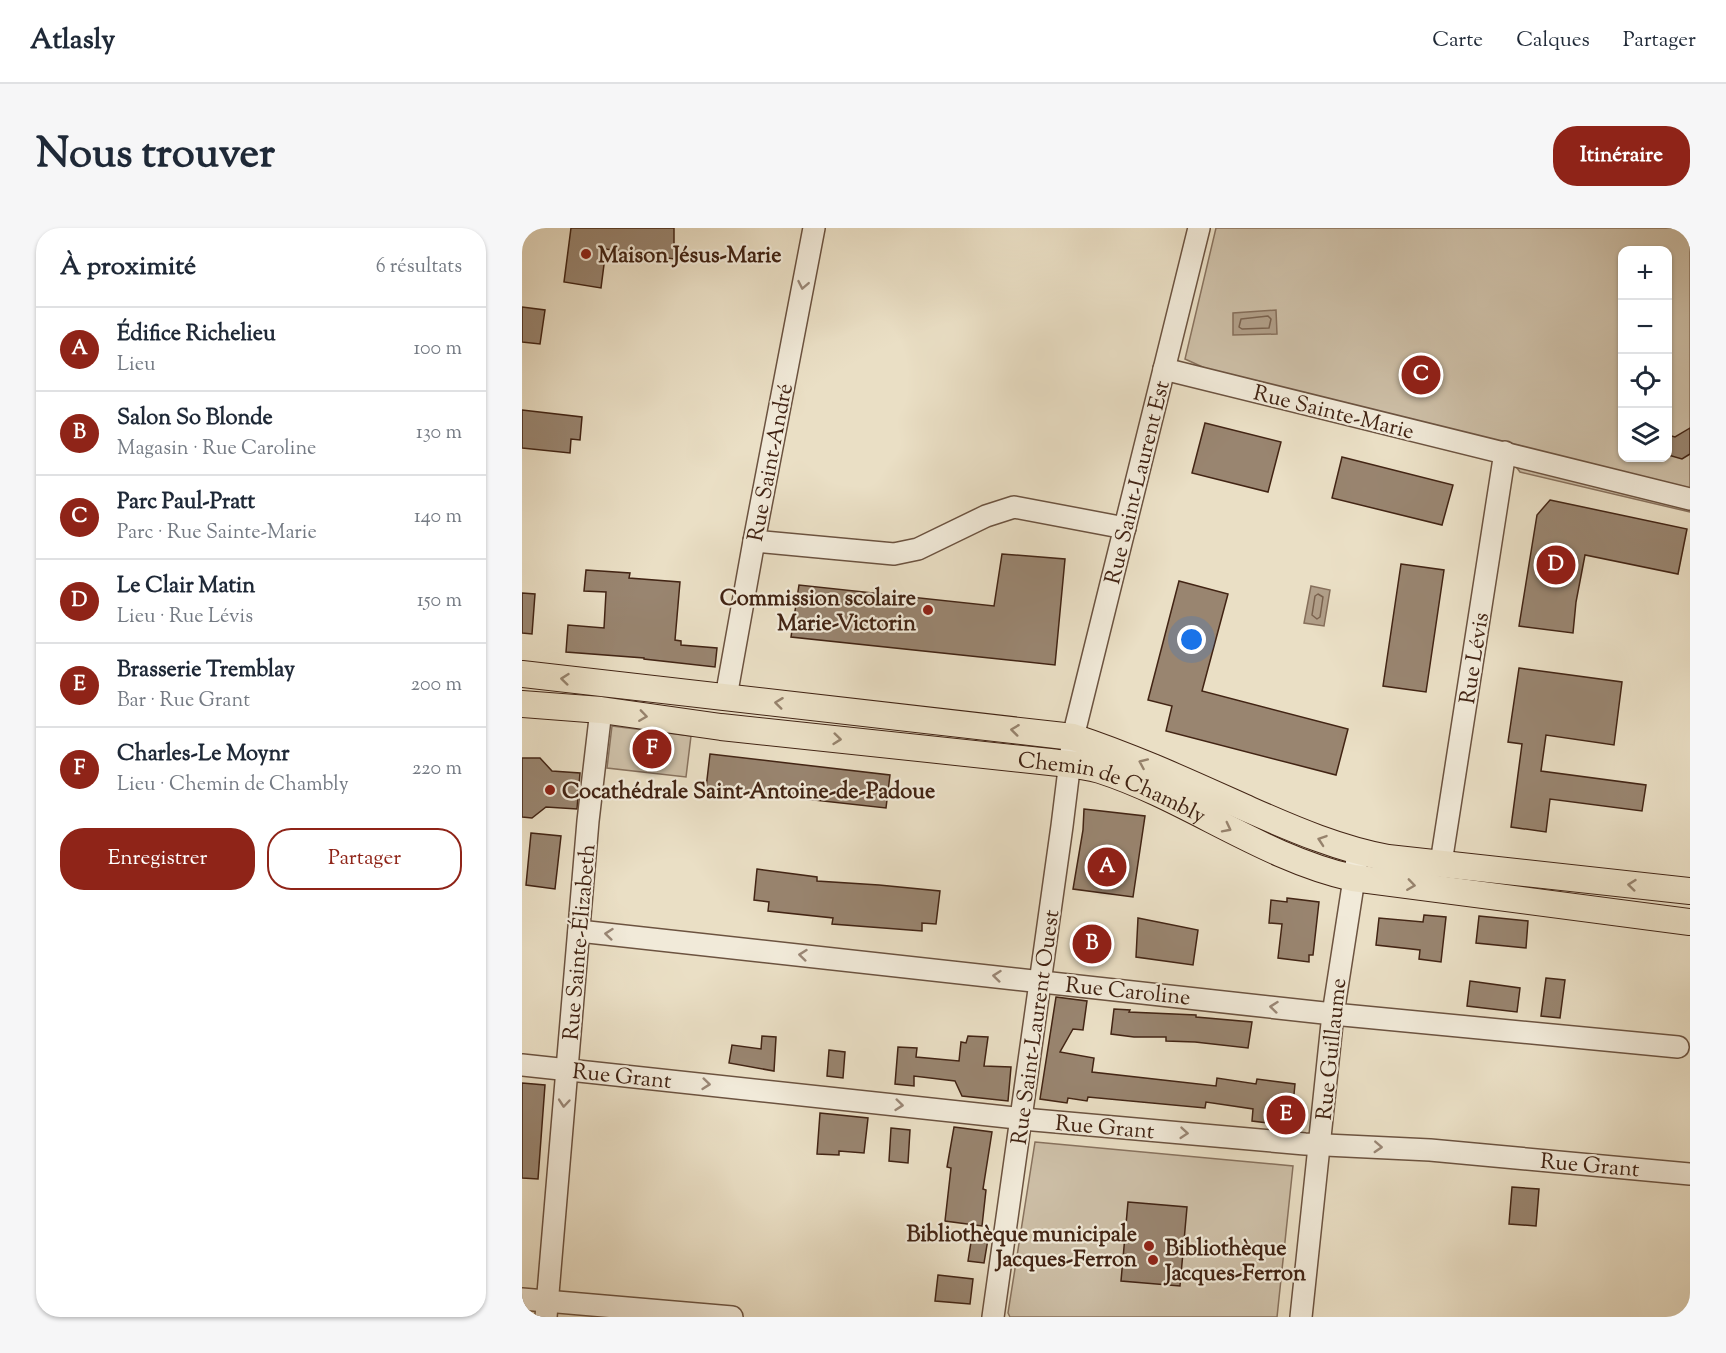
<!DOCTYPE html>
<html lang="fr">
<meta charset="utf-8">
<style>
body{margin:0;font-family:"Sorts Mill Goudy",serif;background:#f6f6f7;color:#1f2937}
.controls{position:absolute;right:18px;top:18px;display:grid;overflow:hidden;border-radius:12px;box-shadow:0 2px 4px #0004}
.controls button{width:54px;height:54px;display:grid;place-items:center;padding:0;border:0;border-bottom:2px solid #e0e1e3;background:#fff;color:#1f2937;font:30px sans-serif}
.you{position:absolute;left:670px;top:412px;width:21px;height:21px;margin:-15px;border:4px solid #fff;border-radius:50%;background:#1a73e8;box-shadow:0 0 0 9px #1a73e833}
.badge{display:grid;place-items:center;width:39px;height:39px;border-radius:50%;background:#8f2418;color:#fff;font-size:20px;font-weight:700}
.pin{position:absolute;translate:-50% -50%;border:3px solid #fff;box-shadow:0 2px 6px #0006}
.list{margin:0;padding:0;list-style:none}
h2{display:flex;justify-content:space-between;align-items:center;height:78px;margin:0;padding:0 24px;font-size:26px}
h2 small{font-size:20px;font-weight:400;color:#747a83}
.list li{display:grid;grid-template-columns:39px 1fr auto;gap:18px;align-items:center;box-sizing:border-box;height:84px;padding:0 24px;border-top:2px solid #e0e1e3}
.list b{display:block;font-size:22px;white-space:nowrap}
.list p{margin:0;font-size:20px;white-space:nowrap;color:#747a83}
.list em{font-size:20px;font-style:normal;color:#747a83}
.actions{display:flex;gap:12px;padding:18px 24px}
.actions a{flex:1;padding:14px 0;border:2px solid #8f2418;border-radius:24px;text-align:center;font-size:21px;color:#8f2418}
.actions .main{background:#8f2418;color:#fff}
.icon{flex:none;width:33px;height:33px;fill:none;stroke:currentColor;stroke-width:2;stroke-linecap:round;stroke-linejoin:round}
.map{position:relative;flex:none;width:1168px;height:1089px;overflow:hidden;border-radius:24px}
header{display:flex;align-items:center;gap:36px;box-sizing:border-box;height:84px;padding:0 30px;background:#fff;border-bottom:2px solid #e0e1e3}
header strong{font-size:28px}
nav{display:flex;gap:33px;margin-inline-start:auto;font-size:21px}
.intro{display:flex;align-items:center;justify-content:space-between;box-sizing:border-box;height:144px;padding:0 36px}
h1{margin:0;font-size:42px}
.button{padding:15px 27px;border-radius:24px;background:#8f2418;color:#fff;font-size:21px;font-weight:700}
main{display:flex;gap:36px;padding:0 36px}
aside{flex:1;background:#fff;border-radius:24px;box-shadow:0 2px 4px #0004}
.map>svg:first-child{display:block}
</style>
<header>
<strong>Atlasly</strong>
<nav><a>Carte</a><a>Calques</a><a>Partager</a></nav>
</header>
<div class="intro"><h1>Nous trouver</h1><a class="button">Itinéraire</a></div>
<main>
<aside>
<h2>À proximité<small>6 résultats</small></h2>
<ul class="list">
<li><span class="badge">A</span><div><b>Édifice Richelieu</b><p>Lieu</p></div><em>100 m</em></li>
<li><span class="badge">B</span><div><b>Salon So Blonde</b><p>Magasin · Rue Caroline</p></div><em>130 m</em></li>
<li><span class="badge">C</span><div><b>Parc Paul-Pratt</b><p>Parc · Rue Sainte-Marie</p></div><em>140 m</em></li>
<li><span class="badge">D</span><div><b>Le Clair Matin</b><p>Lieu · Rue Lévis</p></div><em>150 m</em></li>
<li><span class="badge">E</span><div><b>Brasserie Tremblay</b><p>Bar · Rue Grant</p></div><em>200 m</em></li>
<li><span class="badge">F</span><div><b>Charles-Le Moynr</b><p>Lieu · Chemin de Chambly</p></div><em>220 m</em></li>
</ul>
<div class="actions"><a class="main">Enregistrer</a><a>Partager</a></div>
</aside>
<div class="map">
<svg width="1168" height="1089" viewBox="0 0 1168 1089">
<rect width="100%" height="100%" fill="#eadfc5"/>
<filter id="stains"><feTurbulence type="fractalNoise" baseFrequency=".00333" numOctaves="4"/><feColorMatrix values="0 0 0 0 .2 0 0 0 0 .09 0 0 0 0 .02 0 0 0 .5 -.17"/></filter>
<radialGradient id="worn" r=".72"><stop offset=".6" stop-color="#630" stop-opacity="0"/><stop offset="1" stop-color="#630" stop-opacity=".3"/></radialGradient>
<g fill="#cdbfa7" stroke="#88725e" stroke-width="1.5" fill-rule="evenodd">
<path d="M 694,0 L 1168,0 L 1168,284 L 998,244 L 983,224 L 733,163 L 663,131 ZM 1100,22 L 1146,22 L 1146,230 L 1100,230 Z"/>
<polygon points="90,498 169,508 164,549 85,540"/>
<polygon points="513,914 771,938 755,1089 488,1089 486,1085"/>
</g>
<g fill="#b19f89" stroke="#856e5a" stroke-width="1.5">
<polygon points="754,82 755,106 711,107 711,85"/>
<polygon points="789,358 808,362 802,398 782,395"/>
</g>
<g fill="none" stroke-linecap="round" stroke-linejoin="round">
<g stroke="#7a624e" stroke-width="1.5">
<polygon points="746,88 749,91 747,100 720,101 717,99 719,91"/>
<polygon points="796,366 801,369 798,389 795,391 790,387 793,368"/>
</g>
</g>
<g fill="#998570" stroke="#422414" stroke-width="1.5">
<polygon points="49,0 152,0 152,31 84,21 79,60 42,54"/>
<polygon points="0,79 23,82 18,116 0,114"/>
<polygon points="0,182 60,189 58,212 49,211 48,225 0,220"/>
<polygon points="683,195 759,214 746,264 670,245"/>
<polygon points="1168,200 1168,226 1160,231 1146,227 1146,207 1153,209"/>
<polygon points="820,229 931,257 920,297 810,270"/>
<polygon points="1028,272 1165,301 1156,346 1063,327 1054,374 1051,405 997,398 1015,287"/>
<polygon points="480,326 543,331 533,437 269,409 277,357 472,378"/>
<polygon points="879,336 922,342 904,464 861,458"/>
<polygon points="64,342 108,345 107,350 158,354 153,412 159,413 159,417 195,420 193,439 122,431 122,430 44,424 46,397 82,400 84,364 62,363"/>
<polygon points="657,353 706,366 680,463 826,501 814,547 644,503 650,478 626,472"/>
<polygon points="0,365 13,366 10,406 0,405"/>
<polygon points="997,440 1100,454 1092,517 1024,507 1019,543 1124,557 1120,583 1028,571 1024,604 989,599 1000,516 986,514"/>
<polygon points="188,526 368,547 364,580 184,560"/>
<polygon points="0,530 18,530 30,543 58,545 55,581 24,579 10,590 0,589"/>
<polygon points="562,581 623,588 611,669 551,661 561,602"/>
<polygon points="9,605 39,608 33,661 4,657"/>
<polygon points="235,641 295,649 295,653 357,657 418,663 414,696 400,695 400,703 310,696 311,690 246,683 247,674 232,672"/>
<polygon points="765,670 797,674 791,727 787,727 787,734 756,730 760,696 747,695 749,672 765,674"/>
<polygon points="902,687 924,689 919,734 897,731 898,722 854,717 857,690 901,694"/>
<polygon points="957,688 1006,693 1004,720 954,715"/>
<polygon points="616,690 676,702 671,737 614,729"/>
<polygon points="564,706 579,709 576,724 562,722"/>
<polygon points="1024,750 1043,752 1038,790 1019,788"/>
<polygon points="948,753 998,760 995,784 945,778"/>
<polygon points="534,769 565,773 561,802 551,801 538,824 572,830 570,844 694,858 695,850 734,856 735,851 773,856 769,898 730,893 731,881 684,874 683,880 566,869 565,873 546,870 545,875 518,871"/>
<polygon points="592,781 608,782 607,784 674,787 674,789 730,794 726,820 673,814 644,813 644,809 612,809 589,806"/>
<polygon points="240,808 254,809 252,843 207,835 210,817 239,821"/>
<polygon points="446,808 466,809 462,838 489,839 486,873 440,868 433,853 392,848 392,858 373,856 376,819 395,820 394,829 437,833 439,814 444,815"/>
<polygon points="307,822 323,824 321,850 305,848"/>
<polygon points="0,855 23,857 16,951 0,950"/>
<polygon points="298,885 346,890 342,925 317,923 317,927 295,926"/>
<polygon points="432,899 470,904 461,961 464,962 460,998 423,993 429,940 425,939"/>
<polygon points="369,900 388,902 386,935 367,933"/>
<polygon points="990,959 1017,961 1014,998 987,996"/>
<polygon points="606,974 665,979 658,1058 599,1053"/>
<polygon points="450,1008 466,1011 462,1035 446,1033"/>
<polygon points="416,1047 451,1051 448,1076 413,1073"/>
</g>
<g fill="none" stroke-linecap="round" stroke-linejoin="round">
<g stroke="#6c5340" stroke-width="24">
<g id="minor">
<polyline points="642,141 1168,271"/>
<polyline points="232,313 372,326 396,321 464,288 492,279 603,300"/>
<polyline points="204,469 232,313 292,0"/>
<polyline points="919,635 983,224"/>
<polyline points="57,703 811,786 1156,819"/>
<polyline points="0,837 512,892 783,916 908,922 1168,946"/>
<polyline points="0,1071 210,1089"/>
<polyline points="24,1089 66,593 79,482"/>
<polyline points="471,1089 540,598 551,509 677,0"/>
<polyline points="779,1089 811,786 836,625"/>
</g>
</g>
<g stroke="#422414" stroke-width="28">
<g id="major">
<path d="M 0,446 L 551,509 C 612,529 670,556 728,582 C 773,602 818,621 866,630 L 1168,663"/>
<path id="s1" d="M 0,476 L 79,482 L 199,499 L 528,534 C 544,536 562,537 578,542 C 665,570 741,630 831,650 L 1168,694"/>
</g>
</g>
<use href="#minor" stroke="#f1ead9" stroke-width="21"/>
<use href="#major" stroke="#eadfc5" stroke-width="26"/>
</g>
<defs><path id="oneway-chevron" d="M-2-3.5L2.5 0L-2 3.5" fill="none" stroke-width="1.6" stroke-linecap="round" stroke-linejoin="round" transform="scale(1.5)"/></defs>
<g stroke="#9a8776">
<use href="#oneway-chevron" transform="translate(281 57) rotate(101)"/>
<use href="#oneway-chevron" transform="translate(87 706) rotate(-174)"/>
<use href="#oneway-chevron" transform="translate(281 727) rotate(-174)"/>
<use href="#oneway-chevron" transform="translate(475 748) rotate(-174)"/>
<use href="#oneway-chevron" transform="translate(752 779) rotate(-174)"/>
<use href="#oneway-chevron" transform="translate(184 856) rotate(6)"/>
<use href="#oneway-chevron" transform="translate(42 875) rotate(95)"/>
<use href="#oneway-chevron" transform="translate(377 877) rotate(6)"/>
<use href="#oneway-chevron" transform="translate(662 905) rotate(5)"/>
<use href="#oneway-chevron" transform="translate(856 919) rotate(3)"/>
</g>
<g stroke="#96826c">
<use href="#oneway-chevron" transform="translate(43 451) rotate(-174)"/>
<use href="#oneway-chevron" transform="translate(257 475) rotate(-173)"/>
<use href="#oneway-chevron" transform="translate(121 488) rotate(8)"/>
<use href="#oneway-chevron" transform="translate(493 502) rotate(-173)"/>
<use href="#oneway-chevron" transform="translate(315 511) rotate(6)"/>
<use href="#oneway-chevron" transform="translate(621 535) rotate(-156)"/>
<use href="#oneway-chevron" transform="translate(705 600) rotate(27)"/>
<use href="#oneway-chevron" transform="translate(800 612) rotate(-161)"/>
<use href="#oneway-chevron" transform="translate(889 657) rotate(8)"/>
<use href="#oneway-chevron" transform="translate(1110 657) rotate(-174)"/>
</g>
<g fill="#8f2418" stroke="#f1ead9" stroke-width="2">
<circle cx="64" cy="26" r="6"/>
<circle cx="406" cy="382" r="6"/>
<circle cx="28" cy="562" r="6"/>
<circle cx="627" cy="1018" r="6"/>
<circle cx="631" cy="1032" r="6"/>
</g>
<g text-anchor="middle" stroke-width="4.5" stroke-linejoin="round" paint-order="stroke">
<g font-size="22" font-weight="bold" fill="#422414" stroke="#f1ead9" text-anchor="start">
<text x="76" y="34">Maison Jésus-Marie</text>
<text x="394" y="377" text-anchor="end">Commission scolaire<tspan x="394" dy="25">Marie-Victorin</tspan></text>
<text x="40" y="570">Cocathédrale Saint-Antoine-de-Padoue</text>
<text x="615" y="1013" text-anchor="end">Bibliothèque municipale<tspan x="615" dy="25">Jacques-Ferron</tspan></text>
<text x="643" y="1027">Bibliothèque<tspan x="643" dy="25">Jacques-Ferron</tspan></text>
</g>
<g font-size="22" fill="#422414" stroke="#f1ead9">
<text transform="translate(812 183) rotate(14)" y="8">Rue Sainte-Marie</text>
<text transform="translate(247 234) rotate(-79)" y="8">Rue Saint-André</text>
<text transform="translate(614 254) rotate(-76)" y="8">Rue Saint-Laurent Est</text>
<text transform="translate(951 430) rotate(-81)" y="8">Rue Lévis</text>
<text dy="8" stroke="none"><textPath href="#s1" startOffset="598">Chemin de Chambly</textPath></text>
<text transform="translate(56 714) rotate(-85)" y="8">Rue Sainte-Élizabeth</text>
<text transform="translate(606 762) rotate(6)" y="8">Rue Caroline</text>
<text transform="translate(512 799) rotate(-82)" y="8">Rue Saint-Laurent Ouest</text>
<text transform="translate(808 821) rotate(-84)" y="8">Rue Guillaume</text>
<text transform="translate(100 847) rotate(6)" y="8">Rue Grant</text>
<text transform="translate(583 898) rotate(5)" y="8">Rue Grant</text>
<text transform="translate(1068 936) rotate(5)" y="8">Rue Grant</text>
</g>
</g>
<rect width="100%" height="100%" filter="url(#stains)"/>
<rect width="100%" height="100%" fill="url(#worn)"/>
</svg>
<div class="controls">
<button>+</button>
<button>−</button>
<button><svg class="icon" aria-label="locate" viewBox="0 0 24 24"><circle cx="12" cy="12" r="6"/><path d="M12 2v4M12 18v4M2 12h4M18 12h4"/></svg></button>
<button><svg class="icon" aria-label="layers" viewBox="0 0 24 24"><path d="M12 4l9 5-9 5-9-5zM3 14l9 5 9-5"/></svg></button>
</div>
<div class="you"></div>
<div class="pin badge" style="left:585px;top:639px">A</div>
<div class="pin badge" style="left:570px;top:716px">B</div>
<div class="pin badge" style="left:899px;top:147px">C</div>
<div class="pin badge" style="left:1034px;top:337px">D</div>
<div class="pin badge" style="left:764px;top:887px">E</div>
<div class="pin badge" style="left:130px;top:521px">F</div>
</div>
</main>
